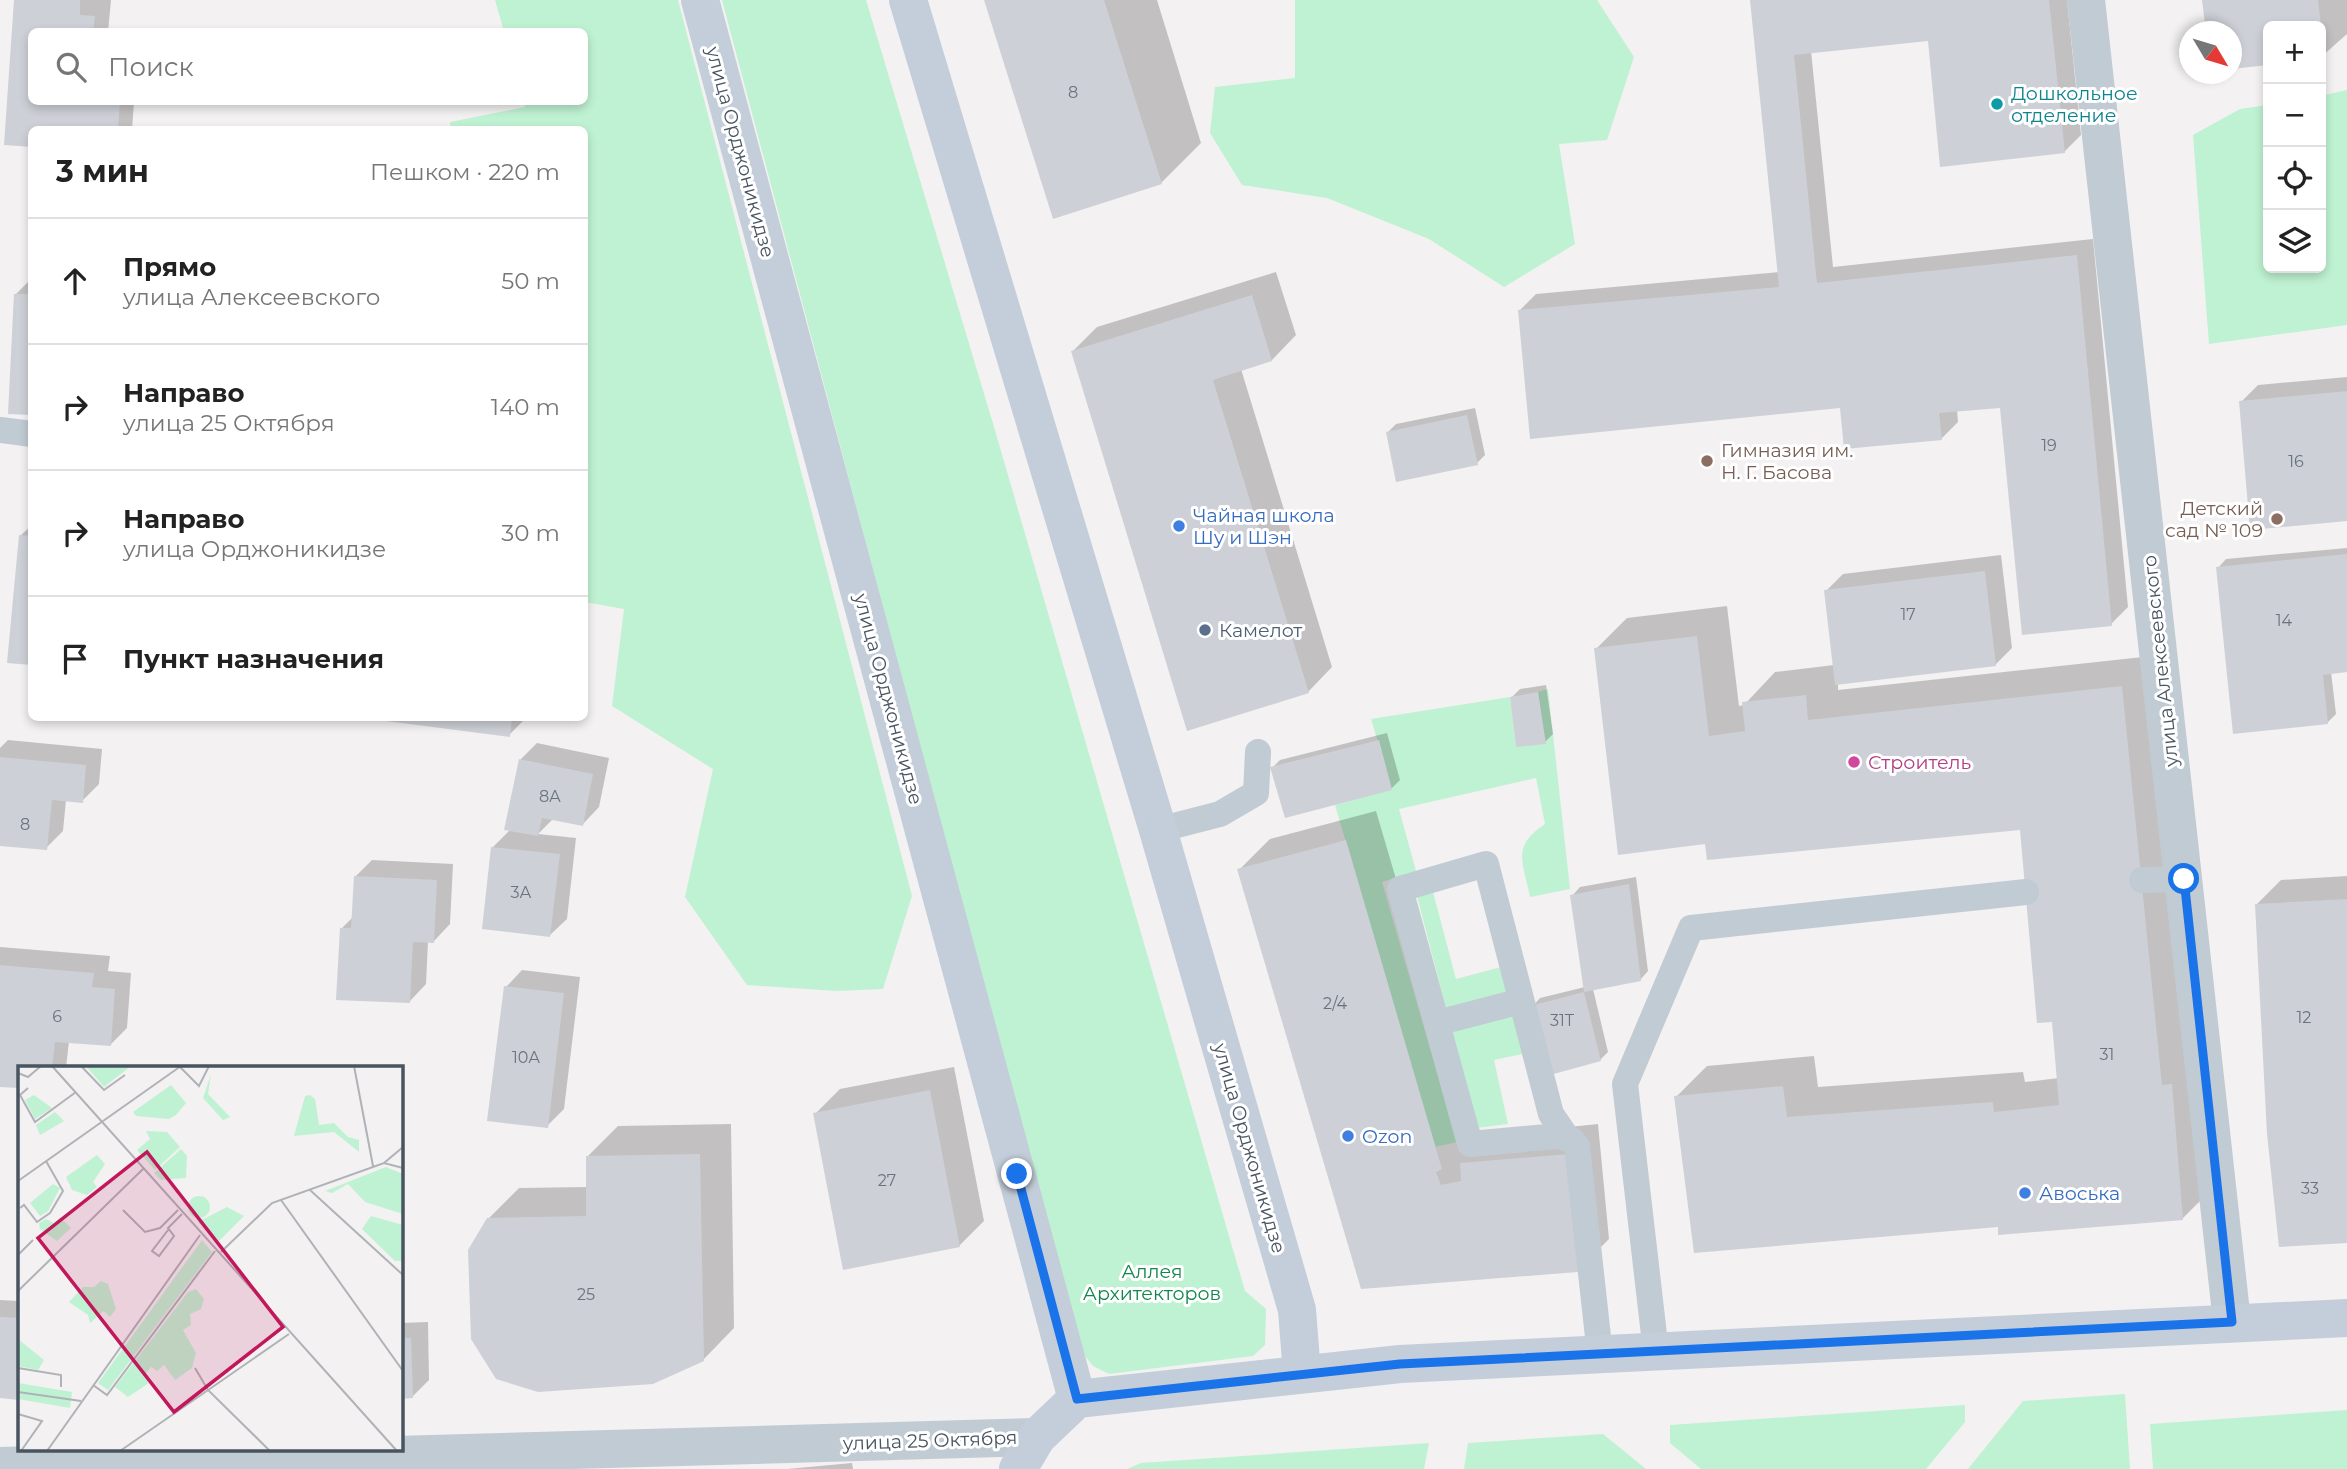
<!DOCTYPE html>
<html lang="ru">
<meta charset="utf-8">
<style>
body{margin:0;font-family:Montserrat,sans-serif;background:#f6f6f6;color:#222}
.controls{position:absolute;right:21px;top:21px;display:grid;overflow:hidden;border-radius:10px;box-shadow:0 4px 10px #0003}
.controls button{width:63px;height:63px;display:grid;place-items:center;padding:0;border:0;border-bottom:2px solid #e0e0e0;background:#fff;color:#222;font:35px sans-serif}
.compass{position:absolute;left:2179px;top:21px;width:63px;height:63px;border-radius:50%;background:#fff;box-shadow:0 4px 10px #0003;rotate:128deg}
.stop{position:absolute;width:21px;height:21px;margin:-16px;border:5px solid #1a73e8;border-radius:50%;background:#fff}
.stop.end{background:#1a73e8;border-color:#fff;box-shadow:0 2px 7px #0008}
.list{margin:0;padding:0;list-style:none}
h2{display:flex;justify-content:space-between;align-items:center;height:91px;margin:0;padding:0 28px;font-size:30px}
h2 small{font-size:23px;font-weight:400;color:#767676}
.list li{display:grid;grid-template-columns:46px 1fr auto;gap:21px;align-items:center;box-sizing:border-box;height:126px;padding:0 28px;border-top:2px solid #e0e0e0}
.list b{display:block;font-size:26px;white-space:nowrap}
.list p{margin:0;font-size:23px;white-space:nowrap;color:#767676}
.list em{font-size:23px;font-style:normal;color:#767676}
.icon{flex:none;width:38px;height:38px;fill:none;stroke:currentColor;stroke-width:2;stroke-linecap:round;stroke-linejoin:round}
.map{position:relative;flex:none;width:2347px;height:1469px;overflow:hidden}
.search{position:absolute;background:#fff;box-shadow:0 4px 10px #0003;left:28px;top:28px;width:560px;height:77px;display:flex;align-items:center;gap:18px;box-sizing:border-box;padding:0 24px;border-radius:10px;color:#767676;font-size:26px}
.panel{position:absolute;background:#fff;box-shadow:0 4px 10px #0003;left:28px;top:126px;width:560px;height:595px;border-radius:10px}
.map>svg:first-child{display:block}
</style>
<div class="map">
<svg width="2347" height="1469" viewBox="0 0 2347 1469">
<rect width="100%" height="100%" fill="#f3f1f1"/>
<g fill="#bff2d2">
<polygon points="495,0 678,0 912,896 883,989 837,991 747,985 685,897 713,769 612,706 624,609 585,602 584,130 451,129 450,122 525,107 524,102 584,102 584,32 504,31"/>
<polygon points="722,0 866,0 994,427 1245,1291 1266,1309 1265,1345 1253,1356 1109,1374 1093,1366 1080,1350"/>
<polygon points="1295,0 1597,0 1634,57 1607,140 1559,144 1575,244 1504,287 1429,239 1327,198 1242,185 1210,133 1215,87 1295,78"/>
<polygon points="2347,90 2347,325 2209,344 2193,135 2240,109 2268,105 2268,268 2321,268 2321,96"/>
<path d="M 1548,689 L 1570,889 L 1530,897 C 1523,861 1511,847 1545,824 L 1536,778 L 1399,809 L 1416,871 L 1382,882 L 1457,1142 L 1435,1147 L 1335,805 L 1392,789 L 1371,719 L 1510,697 L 1516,746 L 1545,744 L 1538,692 Z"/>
<polygon points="1433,892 1456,979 1505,966 1527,1053 1494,1060 1508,1124 1477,1128 1417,896"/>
<polygon points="2125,1394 2130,1469 1968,1469 2023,1401"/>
<polygon points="1965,1405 1965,1422 1926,1469 1701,1469 1670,1443 1670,1425"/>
<polygon points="2347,1410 2347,1469 2153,1469 2150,1424"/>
<polygon points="1603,1434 1646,1469 1464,1469 1468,1443"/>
<polygon points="1429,1443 1424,1469 1127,1469 1141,1463"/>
</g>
<g fill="#0003">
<polygon points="16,0 111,0 108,32 32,32 32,102 134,102 132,130 32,130"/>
<polygon points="986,0 1157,0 1201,143 1161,183"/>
<polygon points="1752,0 2067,0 2081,135 2064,152 1929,39 1811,51 1833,267 2093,239 2128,607 2111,624 2002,406 1957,410 1958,422 1942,438 1519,311 1536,294 1780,272"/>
<polygon points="2204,0 2347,0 2347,34 2321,57 2321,26 2268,26 2268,63 2232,67 2232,32"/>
<polygon points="1276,272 1296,335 1272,360 1241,369 1332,667 1308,692 1073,351 1097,327"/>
<polygon points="32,278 32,413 16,294"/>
<polygon points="2347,377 2347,520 2241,402 2258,385"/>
<polygon points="1475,408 1485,455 1477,463 1388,432 1396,424"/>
<polygon points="32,525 32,663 20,536"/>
<polygon points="2347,548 2347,671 2331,672 2336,714 2327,723 2218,568 2226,559"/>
<polygon points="2001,555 2012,648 1995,665 1838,683 1838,690 2152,656 2214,1187 2183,1218 1999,1225 1676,1097 1707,1066 1814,1056 1818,1087 2023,1072 2025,1082 2059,1078 2053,1020 2021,828 1706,842 1596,649 1627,618 1727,606 1739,706 1744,705 1775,672 1834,665 1826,591 1843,574"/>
<polygon points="1546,685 1553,734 1545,742 1512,697 1520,689"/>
<polygon points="364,718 526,718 509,735"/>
<polygon points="1387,733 1400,780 1392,788 1286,816 1272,768 1280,760"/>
<polygon points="8,740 102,749 99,784 82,801 66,800 63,831 46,848 0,844 0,748"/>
<polygon points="537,743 609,758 599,807 583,824 554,818 538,834 576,838 567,919 550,935 492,848 511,829 520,760"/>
<polygon points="1376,811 1472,1137 1598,1124 1609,1239 1578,1270 1362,1287 1239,870 1270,839"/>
<polygon points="372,860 453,864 450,924 434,941 428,941 426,984 410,1001 341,929 353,917 355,877"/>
<polygon points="2347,876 2347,1241 2256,905 2281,880"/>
<polygon points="1636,877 1648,971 1640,980 1593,989 1608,1052 1600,1060 1532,1007 1540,998 1585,987 1572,896 1580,887"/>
<polygon points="0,947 110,956 108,971 131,973 127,1028 110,1045 69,1041 66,1068 19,1068 19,1086 0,1085"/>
<polygon points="522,970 580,977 564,1109 547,1126 506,987"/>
<polygon points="954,1067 984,1221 959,1246 815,1114 840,1089"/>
<polygon points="731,1124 734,1328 703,1360 488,1219 519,1188 588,1187 587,1157 618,1126"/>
<polygon points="0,1300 19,1301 19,1398 0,1396"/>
<polygon points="428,1322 429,1380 412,1397 401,1397 401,1323"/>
<polygon points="852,1463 853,1469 787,1469"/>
</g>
<g fill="#cdd0d6">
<polygon points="14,0 80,0 80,15 95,16 93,32 32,32 32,102 120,102 118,130 32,130 32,147 4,145"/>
<polygon points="984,0 1104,0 1162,184 1053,219"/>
<polygon points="1750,0 2049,0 2065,153 1940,167 1928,41 1794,55 1817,283 2077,255 2112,626 2022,635 2000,408 1939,413 1942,440 1844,449 1840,408 1530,439 1518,310 1779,287"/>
<polygon points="2202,0 2318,0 2321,26 2268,26 2268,65 2232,69 2232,32 2206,32"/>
<polygon points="14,294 32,294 32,415 8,414"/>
<polygon points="1252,295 1272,361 1213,380 1309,693 1187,731 1071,351"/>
<polygon points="2347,391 2347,521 2250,530 2239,401"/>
<polygon points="1467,415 1478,465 1396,482 1386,432"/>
<polygon points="19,535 32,536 32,665 7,663"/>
<polygon points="2347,554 2347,672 2323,675 2328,724 2233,734 2216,567"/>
<polygon points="1985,571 1996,666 1835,685 1824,590"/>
<polygon points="1697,636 1709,736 1745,731 1742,702 1806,695 1808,720 2122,686 2162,1085 2172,1084 2183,1220 1998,1235 1998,1227 1694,1253 1674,1096 1783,1086 1787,1117 1993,1102 1994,1112 2059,1105 2052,1022 2037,1023 2020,830 1707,860 1705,844 1618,855 1594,648"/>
<polygon points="1538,692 1546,744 1516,747 1510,697"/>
<polygon points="363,718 512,718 510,737"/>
<polygon points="1379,740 1392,790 1285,818 1270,767"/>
<polygon points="0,757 86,765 83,803 52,800 47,850 0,846"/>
<polygon points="519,759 593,774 583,826 542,818 538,836 504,830"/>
<polygon points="1346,840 1442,1169 1436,1172 1441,1185 1461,1181 1460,1163 1568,1154 1578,1272 1361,1289 1237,869"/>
<polygon points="491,847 560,854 550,937 482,929"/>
<polygon points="354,876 437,880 434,943 413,942 410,1003 336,1000 340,928 351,928"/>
<polygon points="1629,884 1641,981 1584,992 1570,895"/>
<polygon points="2347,899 2347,1243 2279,1247 2267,1134 2255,904"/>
<polygon points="0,965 94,973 92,987 115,989 111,1046 55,1042 52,1068 19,1068 19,1088 0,1087"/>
<polygon points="504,986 564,993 548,1128 487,1121"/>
<polygon points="1584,992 1601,1061 1550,1075 1530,1006"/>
<polygon points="930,1090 960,1247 843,1270 813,1113"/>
<polygon points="700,1154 704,1361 653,1384 538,1392 496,1379 471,1339 468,1250 487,1218 586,1216 586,1156"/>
<polygon points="0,1317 19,1318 19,1400 0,1398"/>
<polygon points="401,1338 411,1338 413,1398 401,1399"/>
</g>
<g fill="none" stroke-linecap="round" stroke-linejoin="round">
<g stroke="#c1cbd3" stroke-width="26">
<polyline points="0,430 32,434"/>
<polyline points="1158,830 1220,814 1256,793 1258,752"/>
<polyline points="2142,880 2184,879"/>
<polyline points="1437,1023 1521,1001"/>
<polyline points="1566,1136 1551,1114 1486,864 1400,889 1470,1144 1557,1136 1572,1140 1577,1146 1600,1355"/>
<polyline points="1656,1352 1625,1084 1691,928 2026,892"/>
</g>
<g stroke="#c1cbd3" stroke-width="38">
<polyline points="2086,0 2232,1322"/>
<polyline points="0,1466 1037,1437"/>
</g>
<g stroke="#c3ceda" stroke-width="38">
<polyline points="700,0 1077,1399"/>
<polyline points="908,0 1158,830 1297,1310 1302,1374"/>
<polyline points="1018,1469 1037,1437 1077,1399 1400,1364 2347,1318"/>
</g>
</g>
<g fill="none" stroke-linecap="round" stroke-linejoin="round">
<polyline stroke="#1a73e8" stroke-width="9" points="1017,1174 1077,1399 1400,1364 2232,1322 2184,879"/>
</g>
<circle fill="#0f9aa8" stroke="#fff" stroke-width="2.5" cx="1997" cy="104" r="7"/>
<g fill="#8d6e63" stroke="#fff" stroke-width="2.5">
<circle cx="1707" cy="461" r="7"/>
<circle cx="2277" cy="519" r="7"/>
</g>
<g fill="#3f7fe0" stroke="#fff" stroke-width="2.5">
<circle cx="1179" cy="526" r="7"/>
<circle cx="1348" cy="1136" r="7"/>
<circle cx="2025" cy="1193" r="7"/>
</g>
<circle fill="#5c6f8a" stroke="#fff" stroke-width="2.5" cx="1205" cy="630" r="7"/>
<circle fill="#d1479c" stroke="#fff" stroke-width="2.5" cx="1854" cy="762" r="7"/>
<g text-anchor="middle" stroke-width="6" stroke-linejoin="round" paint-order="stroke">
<g font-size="16" fill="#69737e">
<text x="1073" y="98">8</text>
<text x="2049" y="451">19</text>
<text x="2296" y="467">16</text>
<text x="1908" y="620">17</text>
<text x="2284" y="626">14</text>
<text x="550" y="802">8А</text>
<text x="25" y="830">8</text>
<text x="521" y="898">3А</text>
<text x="1335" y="1009">2/4</text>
<text x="57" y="1022">6</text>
<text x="2304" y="1023">12</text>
<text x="1562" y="1026">31Т</text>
<text x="2107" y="1060">31</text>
<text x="526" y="1063">10А</text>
<text x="887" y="1186">27</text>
<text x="2310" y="1194">33</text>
<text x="586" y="1300">25</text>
</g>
<g font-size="19" fill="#0d838f" stroke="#fff" text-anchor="start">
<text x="2011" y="100">Дошкольное<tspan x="2011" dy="22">отделение</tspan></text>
</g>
<g font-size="19" fill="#485460" stroke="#fff">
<text transform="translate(741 152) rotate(75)" y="7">улица Орджоникидзе</text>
<text transform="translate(2160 661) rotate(-96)" y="7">улица Алексеевского</text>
<text transform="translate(889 699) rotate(75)" y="7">улица Орджоникидзе</text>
<text transform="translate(1250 1148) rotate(74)" y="7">улица Орджоникидзе</text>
<text transform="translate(930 1440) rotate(-2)" y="7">улица 25 Октября</text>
</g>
<g font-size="19" fill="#785e54" stroke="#fff" text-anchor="start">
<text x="1721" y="457">Гимназия им.<tspan x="1721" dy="22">Н. Г. Басова</tspan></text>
<text x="2263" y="515" text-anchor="end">Детский<tspan x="2263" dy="22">сад № 109</tspan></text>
</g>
<g font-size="19" fill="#366cbe" stroke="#fff" text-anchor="start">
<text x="1193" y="522">Чайная школа<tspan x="1193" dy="22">Шу и Шэн</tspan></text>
<text x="1362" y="1143">Ozon</text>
<text x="2039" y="1200">Авоська</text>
</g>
<g font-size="19" fill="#4e5e75" stroke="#fff" text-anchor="start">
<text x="1219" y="637">Камелот</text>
</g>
<g font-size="19" fill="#b23c85" stroke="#fff" text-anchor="start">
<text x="1868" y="769">Строитель</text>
</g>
<g font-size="19" fill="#13864c" stroke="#fff">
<text x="1152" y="1278">Аллея<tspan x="1152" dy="22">Архитекторов</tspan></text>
</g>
</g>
<g transform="translate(18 1066)">
<rect width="385" height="385" fill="#f3f1f1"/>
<path d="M 68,0 L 113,0 L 86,21 ZM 193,8 L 190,28 L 212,51 L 205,54 L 185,32 ZM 153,19 L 168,37 L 158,49 L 151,53 L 118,50 L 115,46 ZM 16,29 L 34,42 L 17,53 L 7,34 ZM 292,29 L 297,33 L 301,59 L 316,57 L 330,71 L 341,74 L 341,86 L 316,66 L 276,70 L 287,30 ZM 37,46 L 46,55 L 22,69 L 18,59 ZM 128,65 L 149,66 L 162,81 L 137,104 L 119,84 L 132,73 ZM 163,83 L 169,90 L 168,112 L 143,114 L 136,107 ZM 79,89 L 87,98 L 75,116 L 79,121 L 69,129 L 54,124 L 48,111 ZM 368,101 L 385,108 L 385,148 L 347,136 L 330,118 L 314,127 L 307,125 ZM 35,118 L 42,122 L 30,145 L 22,150 L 12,137 ZM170 141a11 11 0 1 1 22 0a11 11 0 1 1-22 0ZM 209,141 L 226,150 L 199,177 L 180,156 ZM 353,150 L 385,159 L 385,195 L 377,195 L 344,163 ZM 42,151 L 53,162 L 39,175 L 22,163 L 21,157 L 28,153 L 36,157 ZM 184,174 L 194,186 L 90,324 L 80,317 ZM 83,215 L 90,218 L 98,243 L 92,251 L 86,245 L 72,257 L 70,249 L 51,236 L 65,221 L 76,221 ZM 178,223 L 186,233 L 183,243 L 172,248 L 173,259 L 165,264 L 178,287 L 174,302 L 157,314 L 146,299 L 139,305 L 133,301 L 126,310 L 131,317 L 110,331 L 97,321 L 170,226 ZM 0,273 L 26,294 L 20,304 L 0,300 ZM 0,317 L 54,326 L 52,342 L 0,333 Z" fill="#bff2d2"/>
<path fill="none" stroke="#afb2b7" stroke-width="2" d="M 34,0 L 379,385M 63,0 L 86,24 L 107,9M 336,0 L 355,100M 162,1 L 181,20 L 191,0M 0,7 L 10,11 L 23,0M 10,22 L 2,29 L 17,56 L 58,26M 366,97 L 385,81M 0,115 L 163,0M 292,124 L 385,209M 263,134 L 385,305M 2,142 L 6,139 L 19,156 L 32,147 L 45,125 L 28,95M 105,144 L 127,166 L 142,162 L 160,144M 150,164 L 134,185 L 141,190 L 156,170 L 150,162 L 164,148M 203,186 L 254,137 L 366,97 L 385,102M 0,189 L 15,174M 0,225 L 125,103M 0,302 L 43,309 L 43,321M 177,302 L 190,324 L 252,385M 75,319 L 89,329 L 197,185M 0,326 L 63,335M 0,348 L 24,355 L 3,385M 29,385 L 182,169M 102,385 L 271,268"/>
<path fill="#c2185b" fill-opacity="0.15" stroke="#c2185b" stroke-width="3.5" d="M 129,86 L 265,261 L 156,346 L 20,172 Z"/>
<rect width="385" height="385" fill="none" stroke="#485460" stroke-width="3.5"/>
</g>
</svg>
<div class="controls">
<button>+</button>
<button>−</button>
<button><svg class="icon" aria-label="locate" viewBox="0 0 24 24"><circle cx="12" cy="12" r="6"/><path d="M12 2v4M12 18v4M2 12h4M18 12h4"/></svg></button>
<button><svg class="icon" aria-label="layers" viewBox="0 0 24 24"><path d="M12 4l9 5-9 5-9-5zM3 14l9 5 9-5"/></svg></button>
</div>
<svg class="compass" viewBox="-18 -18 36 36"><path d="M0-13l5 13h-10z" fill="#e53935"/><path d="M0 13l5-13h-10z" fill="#767676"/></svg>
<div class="stop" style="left:2184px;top:879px"></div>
<div class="stop end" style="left:1017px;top:1174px"></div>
<div class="search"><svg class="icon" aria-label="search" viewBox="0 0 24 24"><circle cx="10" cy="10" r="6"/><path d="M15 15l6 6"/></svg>Поиск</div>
<section class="panel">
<h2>3 мин<small>Пешком · 220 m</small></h2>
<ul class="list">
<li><svg class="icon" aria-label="ahead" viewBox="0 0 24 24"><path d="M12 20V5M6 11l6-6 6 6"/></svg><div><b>Прямо</b><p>улица Алексеевского</p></div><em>50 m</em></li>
<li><svg class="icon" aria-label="right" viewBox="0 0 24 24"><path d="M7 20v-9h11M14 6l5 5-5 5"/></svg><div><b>Направо</b><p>улица 25 Октября</p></div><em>140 m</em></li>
<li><svg class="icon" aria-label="right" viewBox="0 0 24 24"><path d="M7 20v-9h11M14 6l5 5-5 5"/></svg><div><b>Направо</b><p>улица Орджоникидзе</p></div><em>30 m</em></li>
<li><svg class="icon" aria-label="arrive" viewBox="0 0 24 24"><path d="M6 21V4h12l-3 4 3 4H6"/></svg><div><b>Пункт назначения</b></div></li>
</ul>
</section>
</div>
